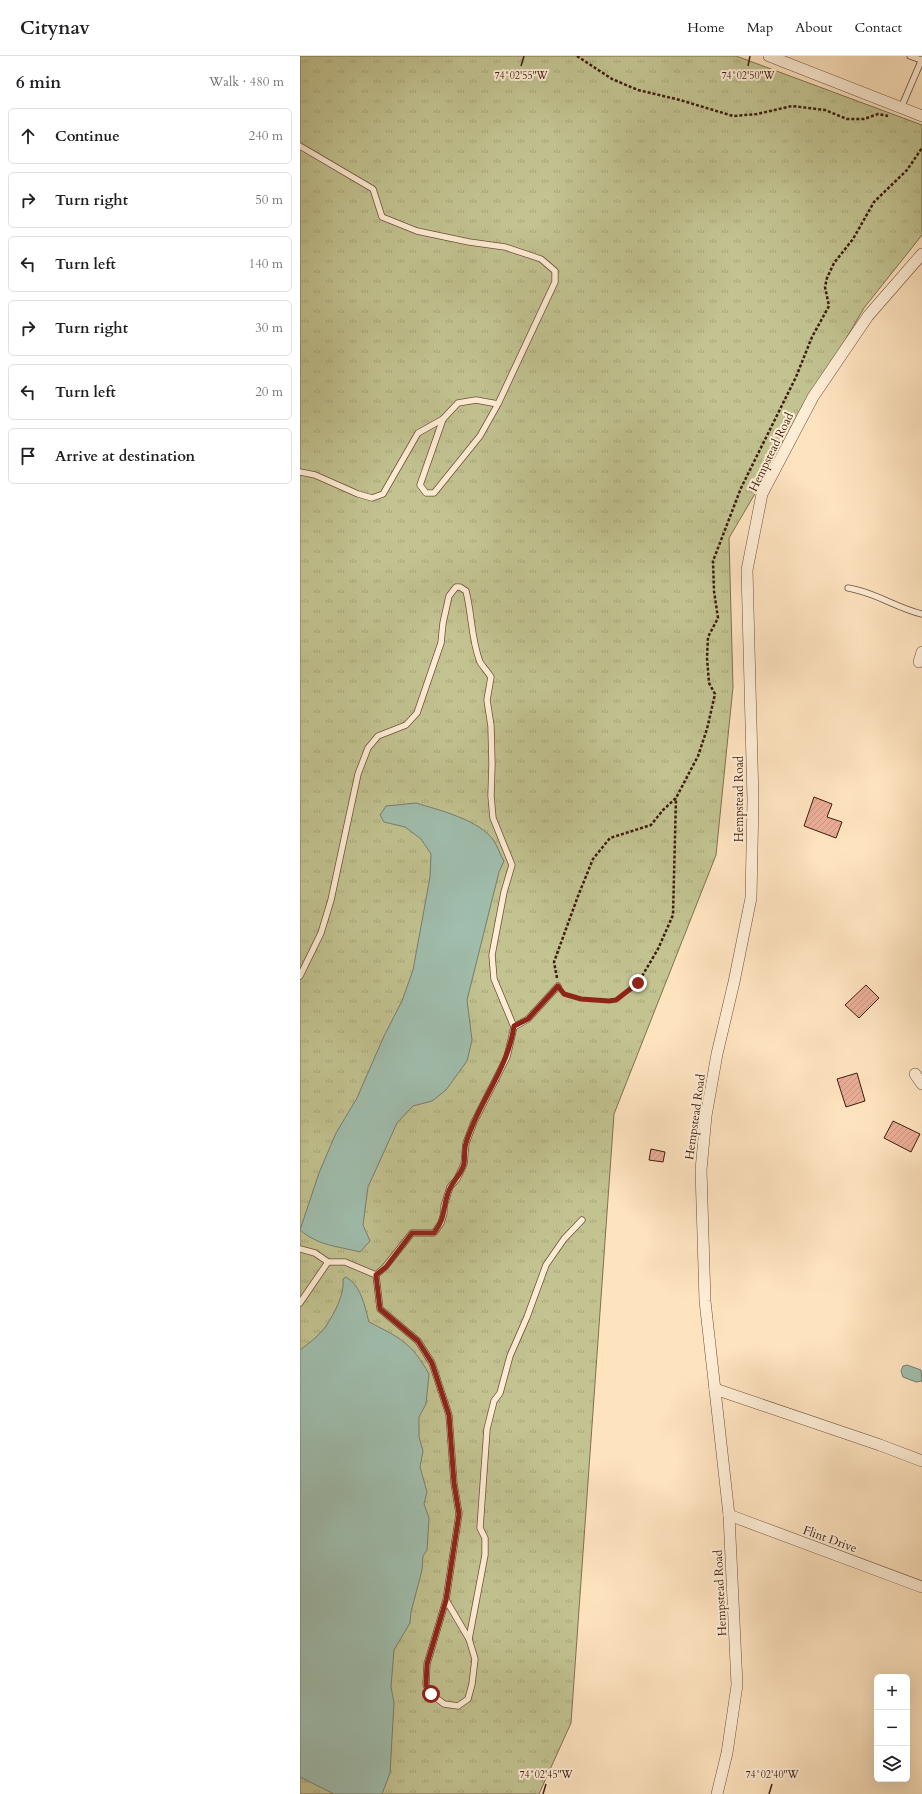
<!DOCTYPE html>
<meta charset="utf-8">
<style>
body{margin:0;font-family:Cardo,serif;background:#f2f2f2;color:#202124}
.controls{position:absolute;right:12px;bottom:12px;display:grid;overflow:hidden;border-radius:6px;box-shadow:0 4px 16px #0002}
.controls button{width:36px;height:36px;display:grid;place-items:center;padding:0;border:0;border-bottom:1px solid #e0e0e0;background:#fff;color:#202124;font:20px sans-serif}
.stop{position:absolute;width:12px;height:12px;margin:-9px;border:3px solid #8f2418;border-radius:50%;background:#fff}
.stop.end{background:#8f2418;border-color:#fff;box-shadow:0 1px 4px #0008}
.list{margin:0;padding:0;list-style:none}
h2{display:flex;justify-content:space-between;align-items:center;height:52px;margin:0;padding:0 16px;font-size:17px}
h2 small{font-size:13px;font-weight:400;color:#757577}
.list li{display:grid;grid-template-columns:26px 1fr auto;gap:12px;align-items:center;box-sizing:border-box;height:56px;margin:0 8px 8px;padding:0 8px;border:1px solid #e0e0e0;border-radius:6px}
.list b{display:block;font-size:15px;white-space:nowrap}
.list em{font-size:13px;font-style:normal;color:#757577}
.icon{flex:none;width:22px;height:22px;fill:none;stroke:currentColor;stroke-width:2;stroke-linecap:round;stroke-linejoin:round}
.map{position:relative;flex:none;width:622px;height:1738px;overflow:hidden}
header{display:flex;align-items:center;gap:24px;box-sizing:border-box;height:56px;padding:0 20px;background:#fff;border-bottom:1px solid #e0e0e0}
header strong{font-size:19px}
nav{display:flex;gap:22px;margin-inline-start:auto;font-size:14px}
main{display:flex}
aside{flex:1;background:#fff}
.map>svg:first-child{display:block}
</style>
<header>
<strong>Citynav</strong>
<nav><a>Home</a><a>Map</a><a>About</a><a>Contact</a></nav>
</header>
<main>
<aside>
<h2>6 min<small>Walk · 480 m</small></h2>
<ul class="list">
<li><svg class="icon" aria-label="ahead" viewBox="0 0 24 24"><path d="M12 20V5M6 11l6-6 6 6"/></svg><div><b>Continue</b></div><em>240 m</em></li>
<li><svg class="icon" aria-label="right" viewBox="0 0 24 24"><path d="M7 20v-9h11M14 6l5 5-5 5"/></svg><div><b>Turn right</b></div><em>50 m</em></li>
<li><svg class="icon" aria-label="left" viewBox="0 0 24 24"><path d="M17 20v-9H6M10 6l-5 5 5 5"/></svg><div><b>Turn left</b></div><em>140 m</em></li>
<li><svg class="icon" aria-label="right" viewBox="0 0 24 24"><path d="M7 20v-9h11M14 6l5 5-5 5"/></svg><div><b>Turn right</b></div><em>30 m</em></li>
<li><svg class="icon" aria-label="left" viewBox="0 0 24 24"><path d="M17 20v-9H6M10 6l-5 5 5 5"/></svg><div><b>Turn left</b></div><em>20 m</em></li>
<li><svg class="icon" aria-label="arrive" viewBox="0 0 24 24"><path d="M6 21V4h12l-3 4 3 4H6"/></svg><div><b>Arrive at destination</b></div></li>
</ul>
</aside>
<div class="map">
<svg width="622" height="1738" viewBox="0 0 622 1738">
<defs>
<pattern id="grass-tufts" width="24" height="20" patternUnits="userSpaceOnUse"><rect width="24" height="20" fill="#c2c391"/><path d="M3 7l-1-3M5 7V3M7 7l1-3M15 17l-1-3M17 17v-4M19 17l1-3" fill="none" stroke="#a8a77c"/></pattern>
<pattern id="building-hatch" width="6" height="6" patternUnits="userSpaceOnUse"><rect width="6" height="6" fill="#eaae96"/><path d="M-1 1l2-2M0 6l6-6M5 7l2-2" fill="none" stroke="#ca9580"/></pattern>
</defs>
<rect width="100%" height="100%" fill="#fee3bf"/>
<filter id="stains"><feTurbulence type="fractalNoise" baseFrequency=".005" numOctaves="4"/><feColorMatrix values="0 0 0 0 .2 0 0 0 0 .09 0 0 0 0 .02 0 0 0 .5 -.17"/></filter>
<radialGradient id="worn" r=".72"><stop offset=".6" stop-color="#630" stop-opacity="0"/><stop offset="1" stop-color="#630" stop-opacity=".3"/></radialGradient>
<polygon fill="url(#grass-tufts)" stroke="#807050" points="0,0 436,0 622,69 622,179 564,252 429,482 433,631 416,799 314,1058 271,1667 239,1738 0,1738"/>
<g fill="#a0beae" stroke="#797d6e">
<path d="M 116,747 C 139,754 180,764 194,785 C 198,791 200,799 204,805 L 199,816 L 167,944 L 172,984 L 167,1005 L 146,1034 L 132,1045 L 113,1050 L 97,1067 L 68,1131 L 63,1169 L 70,1185 L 60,1196 C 37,1190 19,1190 0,1174 L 19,1117 L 36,1077 L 57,1042 L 84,980 L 102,945 L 113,914 L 130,821 L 131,798 L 121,783 L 105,771 L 84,766 L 80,759 L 86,750 Z"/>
<path d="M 46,1221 C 62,1231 64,1249 69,1266 C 100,1282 111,1286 129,1318 L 126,1348 L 119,1361 L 119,1381 L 123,1395 L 120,1411 L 127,1436 L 124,1448 L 129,1462 L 127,1494 L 123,1500 L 122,1514 L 111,1556 L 110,1567 L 94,1594 L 91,1631 L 94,1647 L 90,1717 L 82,1738 L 34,1738 L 0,1721 L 0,1294 C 9,1287 19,1280 26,1270 C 34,1258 45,1238 43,1223 Z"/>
<polygon points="607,1309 621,1314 622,1325 616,1326 603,1321 601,1315 603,1310"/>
</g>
<g fill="url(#building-hatch)" stroke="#3f1c0f">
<polygon points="514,741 532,748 527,761 542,766 536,782 504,770"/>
<polygon points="566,929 579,942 559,962 545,949"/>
<polygon points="557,1017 565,1045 546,1051 537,1023"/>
<polygon points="593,1065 620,1078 611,1096 584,1082"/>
<polygon points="351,1093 365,1096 363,1106 349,1104"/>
</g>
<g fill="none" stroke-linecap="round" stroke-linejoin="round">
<g stroke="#6f4e3b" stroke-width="7">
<g id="service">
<polyline points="610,0 621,4"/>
<polyline points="601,52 622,3"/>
<polyline points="0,90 73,133 82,161 117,175 169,186 205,191 241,203 255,215 255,226 198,348 180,380 134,437 126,437 120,429 143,363 158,347 176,344 198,348"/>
<polyline points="0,416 15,419 58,438 72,442 83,438 118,377 143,363"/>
<path d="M 548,532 C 575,536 596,552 622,558"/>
<path d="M 0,920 L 21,877 L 31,844 L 58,718 L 68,692 L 78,680 L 106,669 L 117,657 L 141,587 L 143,567 L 149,540 L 156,531 L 160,531 L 166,535 C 172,558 171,583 180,606 C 183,611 188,616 191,621 L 187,644 L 191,670 L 192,708 L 191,740 L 193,762 L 212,809 L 204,836 L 192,899 L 194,923 L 214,971 L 207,1001 L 174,1066 L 166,1087 L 164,1108 L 157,1123 L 150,1131 L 144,1150 L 144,1157 L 141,1167 L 134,1177 L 112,1177 L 85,1211 L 76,1219 L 45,1206 L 28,1206 L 15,1197 L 0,1193"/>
<polyline points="214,971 228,963 258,930"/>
<polyline points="76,1219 80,1253 118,1285 132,1307 149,1359 154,1427 159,1458 146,1544 127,1608 126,1629 131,1638 144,1648 158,1650 168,1643 172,1628 175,1603 169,1583 146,1544"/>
<polyline points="0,1247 28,1206"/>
<polyline points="169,1583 185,1499 185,1482 180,1472 187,1373 194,1345 200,1337 210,1300 227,1261 246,1209 264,1183 282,1164"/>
</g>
</g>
<g stroke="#6f4e3b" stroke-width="12">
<g id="minor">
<polyline points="469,0 622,60"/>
<polyline points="619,606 622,596"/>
<polyline points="615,1018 622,1028"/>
<polyline points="415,1333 580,1389 622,1405"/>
<polyline points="429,1459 622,1531"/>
<polyline points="417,1738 427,1697 437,1629 429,1459 405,1245 401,1114 406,1060 417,998 434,926 451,842 453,744 447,514 462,438 513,341 568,260 622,198"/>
</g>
</g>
<g stroke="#3f1c0f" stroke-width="2.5" stroke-dasharray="3 2" stroke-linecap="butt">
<polyline points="277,0 312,23 338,34 380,44 433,60 457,58 492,50 525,54 547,63 564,63 578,58 588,60"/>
<polyline points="257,922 254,906 278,840 293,803 310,782 351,769 363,754 376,742 398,700 407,673 415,638 409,627 407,602 408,581 418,562 414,535 413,505 441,432 496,321 512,281 529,250 525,231 527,222 534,207 553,183 574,146 607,114 622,92"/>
<polyline points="263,937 281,943 309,945 316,944 338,927 358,893 373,859 376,742"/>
</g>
<use href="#service" stroke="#feedd5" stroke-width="5.5"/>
<use href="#minor" stroke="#feedd5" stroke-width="11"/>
</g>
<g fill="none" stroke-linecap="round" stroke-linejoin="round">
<path stroke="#8f2418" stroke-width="5" d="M 131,1638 L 126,1629 L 127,1608 L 146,1544 L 159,1458 L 154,1427 L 149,1359 L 132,1307 L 118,1285 L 80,1253 L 76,1219 L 86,1211 L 112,1177 L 134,1177 C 146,1161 142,1155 148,1137 C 151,1127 161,1119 164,1108 C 165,1101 164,1093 166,1087 C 168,1080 171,1073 174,1066 C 188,1034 209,1006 214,970 L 228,963 L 258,930 L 264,938 L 281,943 L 309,945 L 316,944 L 338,927"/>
</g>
<path fill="none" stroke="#3f1c0f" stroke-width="1.5" d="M 221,10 L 224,0M 448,10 L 450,0M 243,1738 L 246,1728M 469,1738 L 472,1728"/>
<g text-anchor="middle" stroke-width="4" stroke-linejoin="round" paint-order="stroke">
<g font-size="12" fill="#3f1c0f" stroke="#feedd5">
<text transform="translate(471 396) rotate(-64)" y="4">Hempstead Road</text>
<text transform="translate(439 743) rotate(-90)" y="4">Hempstead Road</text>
<text transform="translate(395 1061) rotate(-82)" y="4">Hempstead Road</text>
<text transform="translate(530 1483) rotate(20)" y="4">Flint Drive</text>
<text transform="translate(420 1537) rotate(-93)" y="4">Hempstead Road</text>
</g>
</g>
<g font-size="10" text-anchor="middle" fill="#3f1c0f" stroke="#feedd5" stroke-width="4" stroke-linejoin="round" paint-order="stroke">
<text x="448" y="23">74°02'50"W</text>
<text x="221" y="23">74°02'55"W</text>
<text x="246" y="1722">74°02'45"W</text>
<text x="472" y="1722">74°02'40"W</text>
</g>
<rect width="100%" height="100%" filter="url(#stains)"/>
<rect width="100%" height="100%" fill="url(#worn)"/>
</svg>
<div class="controls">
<button>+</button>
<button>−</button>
<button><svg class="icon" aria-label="layers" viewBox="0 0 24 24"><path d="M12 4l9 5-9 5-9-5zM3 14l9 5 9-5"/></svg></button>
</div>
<div class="stop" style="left:131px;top:1638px"></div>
<div class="stop end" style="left:338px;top:927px"></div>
</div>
</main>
